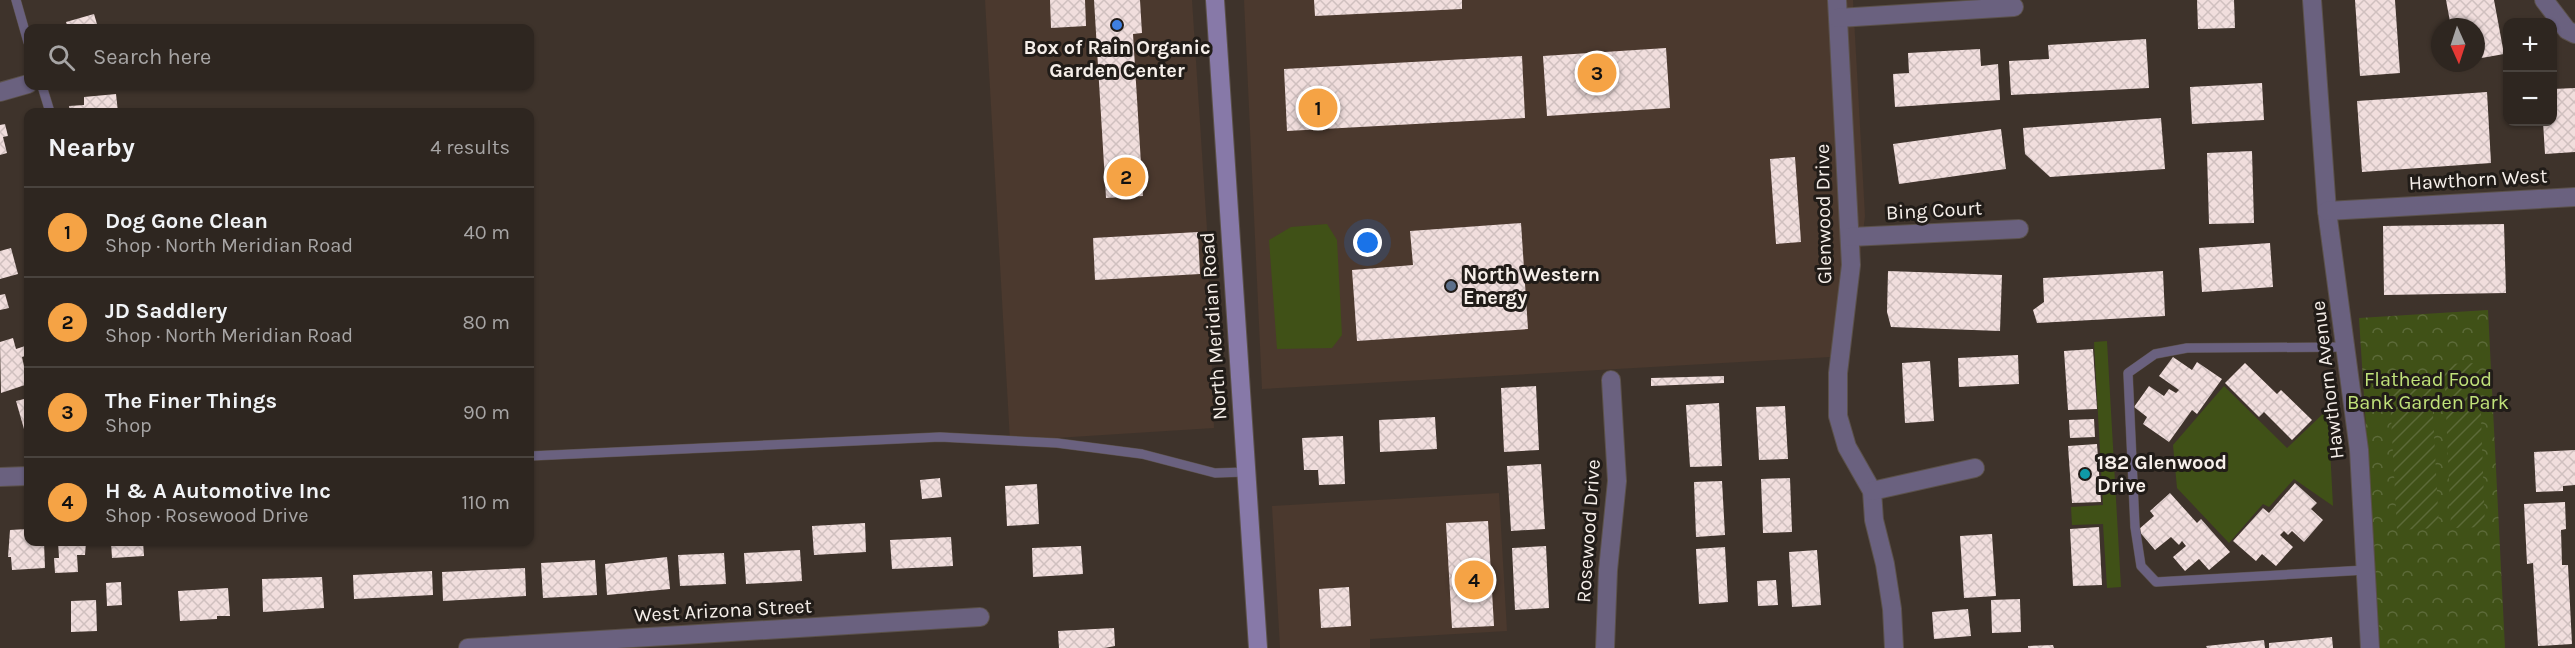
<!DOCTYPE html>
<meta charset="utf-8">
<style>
body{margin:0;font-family:Karla,sans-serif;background:#362e29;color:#f1f3f6}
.controls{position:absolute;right:18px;top:18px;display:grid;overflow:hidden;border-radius:12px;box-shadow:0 2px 4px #0004}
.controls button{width:54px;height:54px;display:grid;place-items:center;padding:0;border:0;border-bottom:2px solid #49433e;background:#2e2620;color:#f1f3f6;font:30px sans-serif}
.compass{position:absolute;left:2431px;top:18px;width:54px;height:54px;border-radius:50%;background:#2e2620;box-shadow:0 2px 4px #0004;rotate:177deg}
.you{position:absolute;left:1368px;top:243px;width:21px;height:21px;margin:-15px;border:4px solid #fff;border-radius:50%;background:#1a73e8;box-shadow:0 0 0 9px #1a73e833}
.badge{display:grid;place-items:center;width:39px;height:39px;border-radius:50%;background:#f5a345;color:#111;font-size:20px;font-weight:700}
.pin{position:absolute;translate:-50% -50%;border:3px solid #fff;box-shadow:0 2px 6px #0006}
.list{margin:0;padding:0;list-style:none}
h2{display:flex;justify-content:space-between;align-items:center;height:78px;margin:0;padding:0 24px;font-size:26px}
h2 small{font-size:20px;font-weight:400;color:#a7a5a5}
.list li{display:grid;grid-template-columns:39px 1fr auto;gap:18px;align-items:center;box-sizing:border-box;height:90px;padding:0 24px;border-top:2px solid #49433e}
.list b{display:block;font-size:22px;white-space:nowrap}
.list p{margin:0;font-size:20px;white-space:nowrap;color:#a7a5a5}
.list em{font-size:20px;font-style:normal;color:#a7a5a5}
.icon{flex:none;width:33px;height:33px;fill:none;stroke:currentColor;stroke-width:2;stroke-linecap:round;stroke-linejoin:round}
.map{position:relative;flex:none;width:2575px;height:648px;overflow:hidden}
.search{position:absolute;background:#2e2620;box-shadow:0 2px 4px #0004;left:24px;top:24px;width:510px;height:66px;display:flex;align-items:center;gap:15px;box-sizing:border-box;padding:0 21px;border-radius:12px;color:#a7a5a5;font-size:22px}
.panel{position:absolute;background:#2e2620;box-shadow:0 2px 4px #0004;left:24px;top:108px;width:510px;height:438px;border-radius:12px}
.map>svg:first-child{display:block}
</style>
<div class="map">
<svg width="2575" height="648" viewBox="0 0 2575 648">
<defs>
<pattern id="park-crowns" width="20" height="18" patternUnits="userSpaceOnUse" patternTransform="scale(1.5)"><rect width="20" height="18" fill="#405117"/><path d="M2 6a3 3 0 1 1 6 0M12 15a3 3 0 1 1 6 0" fill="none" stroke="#5c6a39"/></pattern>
<pattern id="garden-furrows" width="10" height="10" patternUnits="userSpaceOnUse" patternTransform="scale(1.5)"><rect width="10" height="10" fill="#405117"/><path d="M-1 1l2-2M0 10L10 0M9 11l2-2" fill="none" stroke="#5c6a39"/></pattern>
<pattern id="building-cross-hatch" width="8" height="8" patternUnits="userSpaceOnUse" patternTransform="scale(1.5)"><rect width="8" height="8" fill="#f1dedd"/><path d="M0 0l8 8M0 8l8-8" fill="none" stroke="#d0c0bf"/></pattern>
</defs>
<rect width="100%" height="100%" fill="#3e332b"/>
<g fill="#4b392e">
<polygon points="985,0 1192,0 1207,230 1214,428 1010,441"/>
<polygon points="1244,0 1853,0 1865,216 1848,356 1262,389"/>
<polygon points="1499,493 1507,631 1370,639 1370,648 1280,648 1272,506"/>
</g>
<g fill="#405117">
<polygon points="1327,224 1337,240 1342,335 1332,348 1277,349 1269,240 1291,227"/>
<polygon points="2107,341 2121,587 2107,588 2103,524 2072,525 2071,507 2103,505 2094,342"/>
<polygon points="2224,386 2287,448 2328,409 2333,506 2294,479 2269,507 2263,504 2229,543 2177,488 2173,445"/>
</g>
<polygon fill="url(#park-crowns)" points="2488,310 2505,648 2380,648 2359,318"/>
<g fill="url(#garden-furrows)">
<polygon points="2479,363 2485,527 2451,528 2444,364"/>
<polygon points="2431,377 2439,528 2397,530 2389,379"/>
</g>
<g fill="url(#building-cross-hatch)">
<polygon points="1050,0 1085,0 1086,26 1051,28"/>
<polygon points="1094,0 1140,0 1142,33 1133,34 1143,196 1106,198"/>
<polygon points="1314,0 1462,0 1462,9 1315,16"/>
<polygon points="2197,0 2234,0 2235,28 2198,29"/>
<polygon points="2355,0 2395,0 2400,73 2360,76"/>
<polygon points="2446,0 2494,0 2504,54 2476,59 2476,27 2451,27"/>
<polygon points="94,14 97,24 83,28 68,28 66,22"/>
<polygon points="2146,39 2149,88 2011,95 2009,61 2049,59 2048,45"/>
<polygon points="1666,48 1670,108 1547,116 1543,56"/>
<polygon points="1980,49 1981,66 1998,64 2000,100 1895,107 1893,74 1909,73 1908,53"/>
<polygon points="1522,56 1525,118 1287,131 1284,69"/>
<polygon points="2262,83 2264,120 2192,124 2190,87"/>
<polygon points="2575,88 2575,152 2545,154 2543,122 2552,122 2552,89"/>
<polygon points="2487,92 2491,163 2362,172 2357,101"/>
<polygon points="116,94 118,112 70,112 69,106 84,105 84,97"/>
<polygon points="2161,118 2165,169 2050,177 2025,154 2023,128"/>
<polygon points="5,124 8,136 3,137 7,153 0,155 0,125"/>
<polygon points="2001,129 2006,169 1899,184 1893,144"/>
<polygon points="2252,151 2254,223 2209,224 2207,153"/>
<polygon points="1795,157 1801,242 1776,244 1770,159"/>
<polygon points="1521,223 1528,329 1357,341 1352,270 1413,265 1410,231"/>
<polygon points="2504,224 2506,293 2384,295 2383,226"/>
<polygon points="1198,232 1200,274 1095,280 1093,238"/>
<polygon points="2270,243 2273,287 2202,292 2199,248"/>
<polygon points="11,248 18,274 0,279 0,251"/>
<polygon points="1888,271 2002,275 2000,331 1891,327 1887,312"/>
<polygon points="2163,271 2165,316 2037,323 2033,310 2044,302 2043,278"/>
<polygon points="5,294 9,308 0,310 0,295"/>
<polygon points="13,338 16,349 25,346 28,355 22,357 28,384 1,393 0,342"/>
<polygon points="2093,349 2097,409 2068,410 2064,351"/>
<polygon points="2018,355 2019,384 1959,387 1958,358"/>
<polygon points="2173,357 2192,370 2197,362 2222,379 2197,414 2192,410 2169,442 2143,424 2147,417 2134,407 2149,386 2164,396 2169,389 2176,393 2179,390 2159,376"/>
<polygon points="1930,361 1934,421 1905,423 1902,363"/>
<polygon points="2245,363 2277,394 2281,390 2312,420 2292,440 2264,412 2259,417 2225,383"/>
<polygon points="1724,376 1724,383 1651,386 1651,378"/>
<polygon points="1536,386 1539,450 1504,452 1501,388"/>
<polygon points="28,398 28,443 16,401"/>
<polygon points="1719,403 1722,466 1690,467 1686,405"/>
<polygon points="1785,406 1788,459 1759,460 1756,407"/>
<polygon points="1435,417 1437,449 1380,452 1379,420"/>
<polygon points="2094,419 2095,437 2070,438 2069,420"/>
<polygon points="1343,436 1345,484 1319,485 1318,470 1304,470 1302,438"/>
<polygon points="2097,444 2101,502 2072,503 2068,446"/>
<polygon points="2575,450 2575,485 2563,486 2563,491 2536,492 2534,452"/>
<polygon points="1541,464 1545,529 1511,531 1507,466"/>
<polygon points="940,478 942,497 922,499 920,480"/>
<polygon points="1790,478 1792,532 1763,533 1761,479"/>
<polygon points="1722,481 1725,535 1696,537 1694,482"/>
<polygon points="2295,483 2317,503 2311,509 2323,520 2304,542 2292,531 2288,535 2284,531 2280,535 2293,547 2276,566 2262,554 2256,561 2233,541 2263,508 2269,513"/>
<polygon points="1037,484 1039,524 1007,526 1005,486"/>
<polygon points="2170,493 2197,523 2201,519 2230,552 2209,570 2199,559 2185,571 2173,557 2186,546 2182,541 2179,545 2171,537 2155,550 2138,530 2154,516 2150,511"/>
<polygon points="2565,502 2566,529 2561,530 2562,565 2568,565 2572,644 2538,646 2533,563 2527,564 2524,504"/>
<polygon points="1488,521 1494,626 1452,628 1446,523"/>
<polygon points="865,523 866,552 814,555 812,526"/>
<polygon points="2099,527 2102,585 2073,586 2070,529"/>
<polygon points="28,529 28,542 44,542 45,568 12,570 11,557 8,557 10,530"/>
<polygon points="1992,534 1996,596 1964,598 1960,536"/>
<polygon points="951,537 953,566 892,569 890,540"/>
<polygon points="58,542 86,542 85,555 77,555 78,572 55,573 54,558 59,558"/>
<polygon points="111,542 143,542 144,556 112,558"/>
<polygon points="459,542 485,542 485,544 459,546"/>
<polygon points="1081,546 1083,574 1033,577 1032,548"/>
<polygon points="1546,546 1549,608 1515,610 1512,548"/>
<polygon points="1725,547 1728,602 1699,604 1696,549"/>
<polygon points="800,550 802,581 746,584 744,553"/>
<polygon points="1817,550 1821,605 1792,607 1789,552"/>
<polygon points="724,553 726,584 680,586 678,555"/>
<polygon points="667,557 670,589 607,595 605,564"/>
<polygon points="595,560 597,595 543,598 541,563"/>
<polygon points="525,568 526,596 443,601 442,572"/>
<polygon points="432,571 433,595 354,599 353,575"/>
<polygon points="322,577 324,608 263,612 262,579"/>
<polygon points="1776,580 1778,605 1758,606 1757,581"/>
<polygon points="121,582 122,605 107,606 106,583"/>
<polygon points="1349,587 1351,626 1321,628 1319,589"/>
<polygon points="228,588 230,616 217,616 217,619 180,621 178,591"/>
<polygon points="2020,599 2021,632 1992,633 1991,600"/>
<polygon points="96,600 97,631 71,632 71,601"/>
<polygon points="1968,609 1971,636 1934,639 1932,612"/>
<polygon points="1114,628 1115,646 1104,648 1059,648 1058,631"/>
<polygon points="2332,637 2333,648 2269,648 2269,643"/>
<polygon points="2264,640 2265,648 2207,648 2206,646"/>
<polygon points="2053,645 2054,648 2028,648 2028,646"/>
</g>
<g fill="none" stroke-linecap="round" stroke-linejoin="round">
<g stroke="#5b514a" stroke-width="10">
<g id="lane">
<polyline points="16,0 28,42"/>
<polyline points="42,86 50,112"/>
<polyline points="2346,347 2187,348 2155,354 2128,373 2135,527 2141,566 2156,582 2366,570"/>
<polyline points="530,456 940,437 1057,443 1142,454 1215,473 1246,472"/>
</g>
</g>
<g stroke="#5b514a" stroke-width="20">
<g id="street">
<polyline points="1837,0 1851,265 1838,373 1838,416 1847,447 1872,491 1874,520 1885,564 1892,609 1894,648"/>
<polyline points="2312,0 2327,211 2359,450 2370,648"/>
<polyline points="2544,0 2567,30 2575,34"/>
<polyline points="1838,18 2014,7"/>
<polyline points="0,92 28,84"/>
<polyline points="2327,211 2575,197"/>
<polyline points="1850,237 2019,229"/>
<polyline points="0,477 28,476"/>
<polyline points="1872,491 1975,468"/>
<polyline points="468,648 980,617"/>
<polyline points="1605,648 1608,570 1617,481 1611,380"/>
</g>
</g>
<g stroke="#5b514a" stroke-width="20">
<polyline id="secondary" points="1215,0 1258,648"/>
</g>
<use href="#lane" stroke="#6a617f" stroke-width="9"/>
<use href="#street" stroke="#6a617f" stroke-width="18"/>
<use href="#secondary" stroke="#8779a8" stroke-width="18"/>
</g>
<circle fill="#3f7fe0" stroke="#211c18" stroke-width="2" cx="1117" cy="25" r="6"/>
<circle fill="#5c6f8a" stroke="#211c18" stroke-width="2" cx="1451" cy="286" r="6"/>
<circle fill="#0f9aa8" stroke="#211c18" stroke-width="2" cx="2085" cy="474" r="6"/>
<g text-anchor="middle" stroke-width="6" stroke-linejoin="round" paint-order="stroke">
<g font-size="20" font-weight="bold" fill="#f6efea" stroke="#211c18" text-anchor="start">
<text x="1117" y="54" text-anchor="middle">Box of Rain Organic<tspan x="1117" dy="23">Garden Center</tspan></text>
<text x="1463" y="281">North Western<tspan x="1463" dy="23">Energy</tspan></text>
<text x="2097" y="469">182 Glenwood<tspan x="2097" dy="23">Drive</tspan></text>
</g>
<g font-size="20" fill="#f6efea" stroke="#211c18">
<text transform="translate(2478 179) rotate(-3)" y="7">Hawthorn West</text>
<text transform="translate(1934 210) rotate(-3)" y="7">Bing Court</text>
<text transform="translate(1823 214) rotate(-91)" y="7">Glenwood Drive</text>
<text transform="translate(1213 326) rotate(-94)" y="7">North Meridian Road</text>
<text transform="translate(2327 380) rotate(-97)" y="7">Hawthorn Avenue</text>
<text transform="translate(1588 531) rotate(-86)" y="7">Rosewood Drive</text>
<text transform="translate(723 610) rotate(-3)" y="7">West Arizona Street</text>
</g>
<g font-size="20" fill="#c0e27a" stroke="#211c18">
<text x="2428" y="386">Flathead Food<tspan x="2428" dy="23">Bank Garden Park</tspan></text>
</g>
</g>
</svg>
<div class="controls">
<button>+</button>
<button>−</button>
</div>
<svg class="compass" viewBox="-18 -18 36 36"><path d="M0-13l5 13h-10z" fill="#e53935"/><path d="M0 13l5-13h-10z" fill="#a7a5a5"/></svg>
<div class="you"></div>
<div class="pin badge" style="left:1318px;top:108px">1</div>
<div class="pin badge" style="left:1126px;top:177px">2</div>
<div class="pin badge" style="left:1597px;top:73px">3</div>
<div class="pin badge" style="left:1474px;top:580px">4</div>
<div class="search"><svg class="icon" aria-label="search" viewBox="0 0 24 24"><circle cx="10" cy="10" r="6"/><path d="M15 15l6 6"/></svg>Search here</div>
<section class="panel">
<h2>Nearby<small>4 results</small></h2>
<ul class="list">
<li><span class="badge">1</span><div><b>Dog Gone Clean</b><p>Shop · North Meridian Road</p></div><em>40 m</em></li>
<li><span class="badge">2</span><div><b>JD Saddlery</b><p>Shop · North Meridian Road</p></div><em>80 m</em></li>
<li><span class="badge">3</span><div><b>The Finer Things</b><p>Shop</p></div><em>90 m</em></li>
<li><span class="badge">4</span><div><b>H &amp; A Automotive Inc</b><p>Shop · Rosewood Drive</p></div><em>110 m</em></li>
</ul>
</section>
</div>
